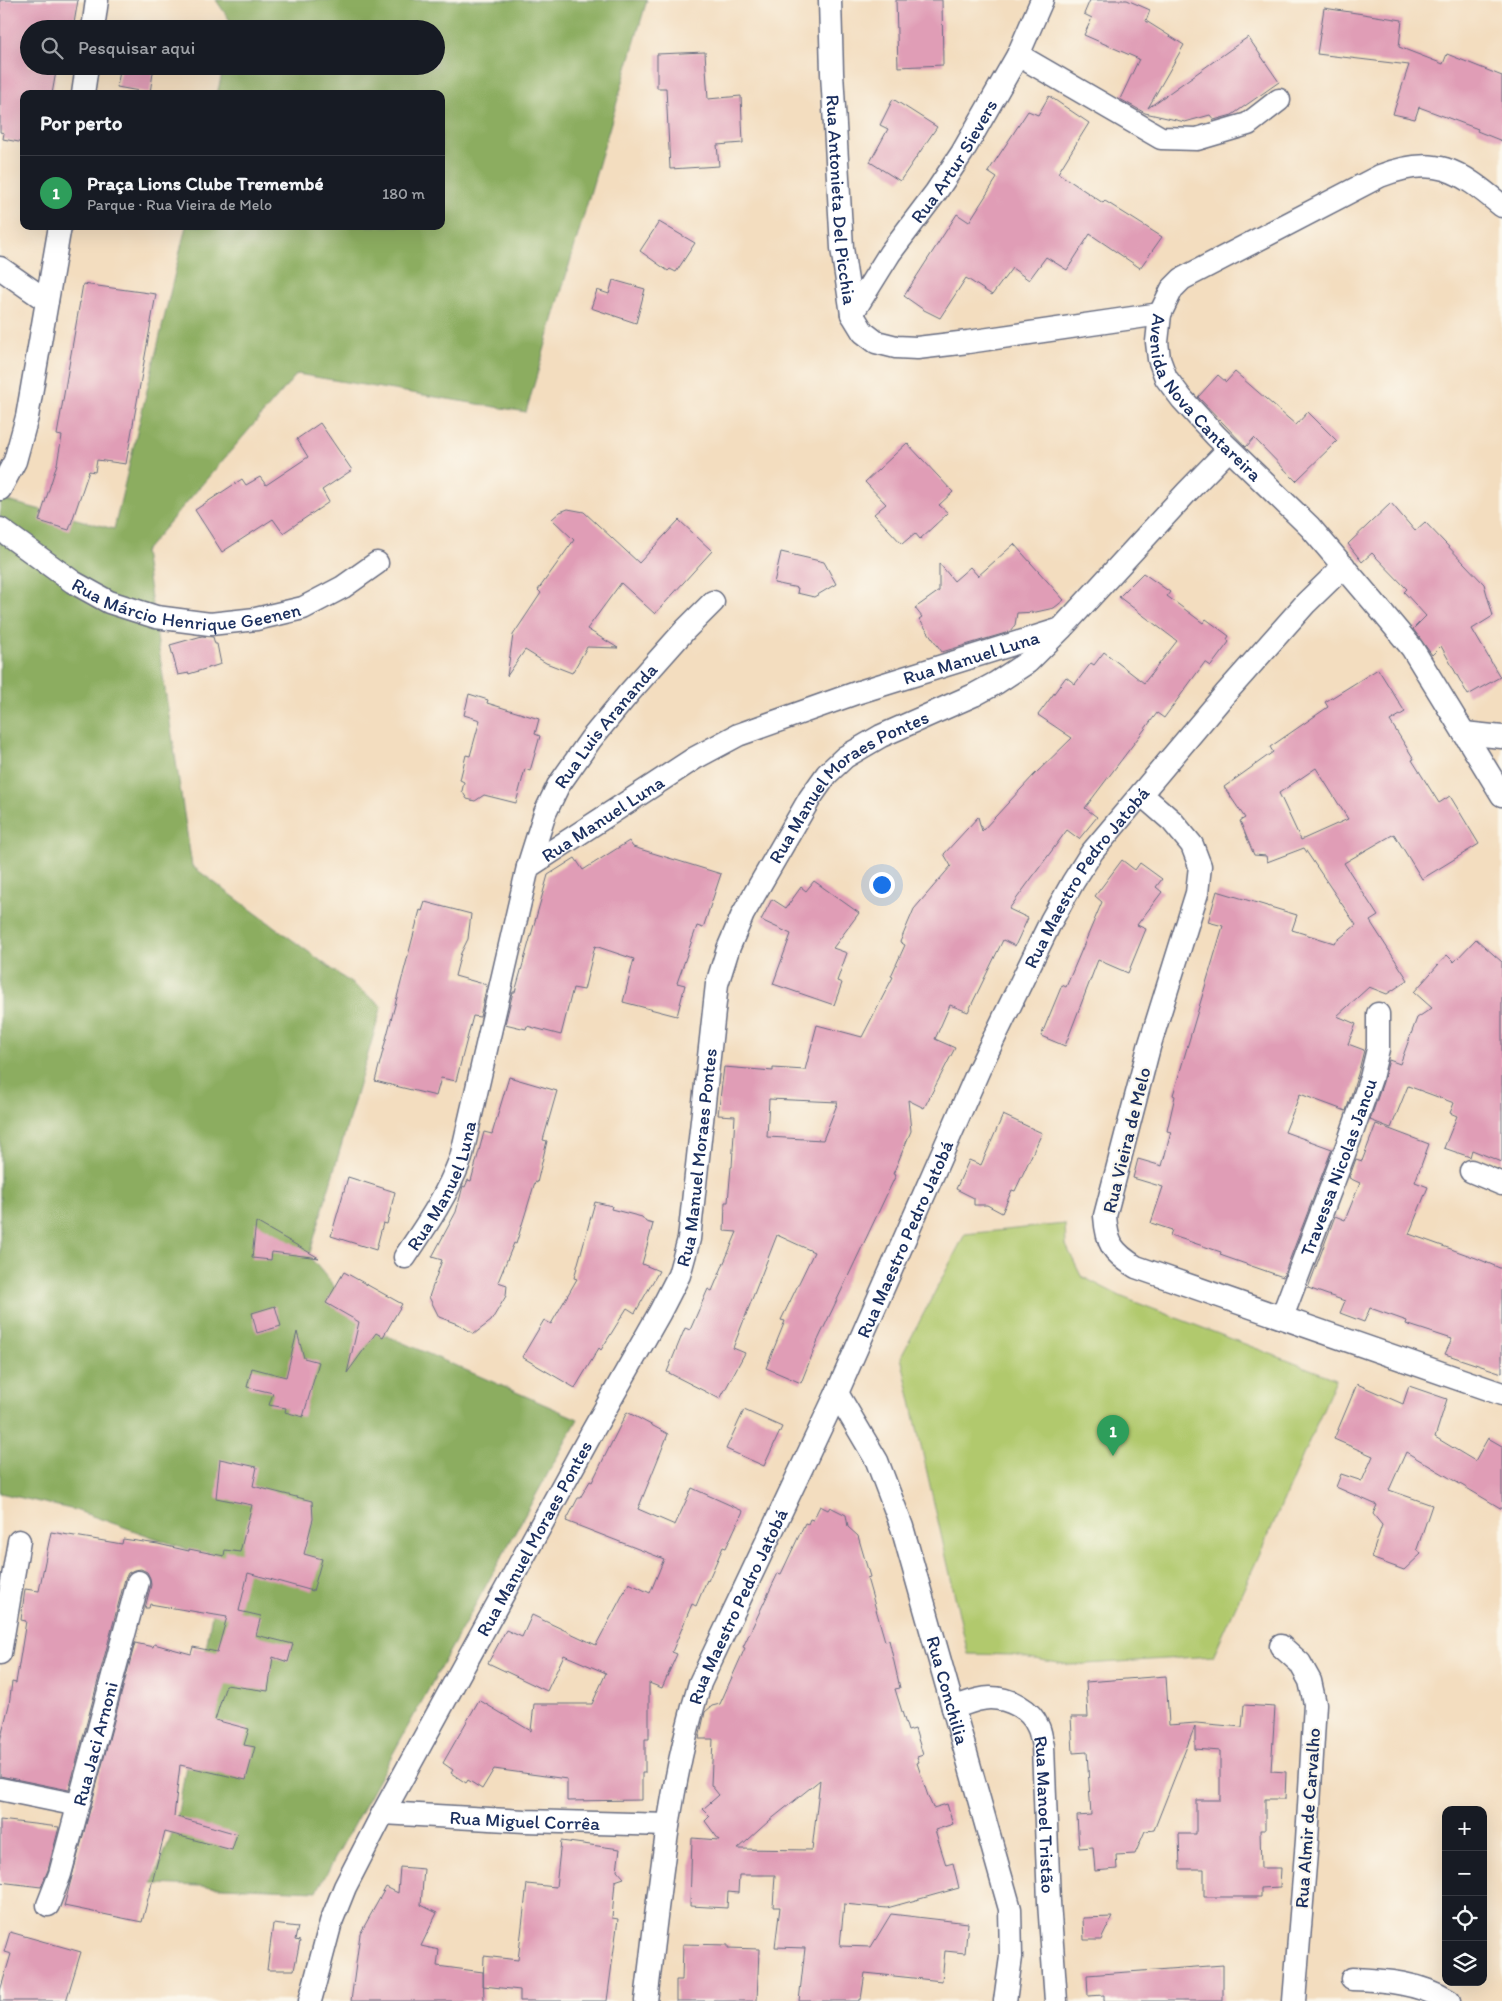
<!DOCTYPE html>
<html lang="pt">
<meta charset="utf-8">
<style>
body{margin:0;font-family:Itim,sans-serif;background:#242831;color:#f1f3f6}
.controls{position:absolute;right:15px;bottom:15px;display:grid;overflow:hidden;border-radius:10px;box-shadow:0 5px 20px #0002}
.controls button{width:45px;height:45px;display:grid;place-items:center;padding:0;border:0;border-bottom:1px solid #363941;background:#171b24;color:#f1f3f6;font:25px sans-serif}
.you{position:absolute;left:881px;top:884px;width:18px;height:18px;margin:-12px;border:4px solid #fff;border-radius:50%;background:#1a73e8;box-shadow:0 0 0 8px #1a73e833}
.badge{display:grid;place-items:center;width:32px;height:32px;border-radius:50%;background:#2563eb;color:#fff;font-size:16px;font-weight:700}
.pin{position:absolute;translate:-50% -41px;filter:drop-shadow(0 1px 2px #0008)}
.pin::after{content:'';position:absolute;top:26px;width:18px;height:15px;background:inherit;clip-path:polygon(0 0,100% 0,50% 100%)}
.list{margin:0;padding:0;list-style:none}
h2{display:flex;justify-content:space-between;align-items:center;height:65px;margin:0;padding:0 20px;font-size:21px}
h2 small{font-size:16px;font-weight:400;color:#9ea1a6}
.list li{display:grid;grid-template-columns:32px 1fr auto;gap:15px;align-items:center;box-sizing:border-box;height:75px;padding:0 20px;border-top:1px solid #363941}
.list b{display:block;font-size:19px;white-space:nowrap}
.list p{margin:0;font-size:16px;white-space:nowrap;color:#9ea1a6}
.list em{font-size:16px;font-style:normal;color:#9ea1a6}
.icon{flex:none;width:28px;height:28px;fill:none;stroke:currentColor;stroke-width:2;stroke-linecap:round;stroke-linejoin:round}
.map{position:relative;flex:none;width:1502px;height:2001px;overflow:hidden}
.search{position:absolute;background:#171b24;box-shadow:0 5px 20px #0002;left:20px;top:20px;width:425px;height:55px;display:flex;align-items:center;gap:12px;box-sizing:border-box;padding:0 18px;border-radius:28px;color:#9ea1a6;font-size:19px}
.panel{position:absolute;background:#171b24;box-shadow:0 5px 20px #0002;left:20px;top:90px;width:425px;height:140px;border-radius:10px}
.map>svg:first-child{display:block}
</style>
<div class="map">
<svg width="1502" height="2001" viewBox="0 0 1502 2001">
<rect width="100%" height="100%" fill="#fbf7ec"/>
<filter id="ink" filterUnits="userSpaceOnUse"><feTurbulence type="fractalNoise" baseFrequency=".02" numOctaves="2"/><feDisplacementMap in="SourceGraphic" scale="10" xChannelSelector="R" yChannelSelector="G"/><feConvolveMatrix kernelMatrix="1 2 1 2 8 2 1 2 1" color-interpolation-filters="sRGB"/></filter>
<filter id="wash" filterUnits="userSpaceOnUse"><feTurbulence type="fractalNoise" baseFrequency=".0096" numOctaves="4" result="noise"/><feDisplacementMap in="SourceGraphic" scale="20" xChannelSelector="R" yChannelSelector="G"/><feGaussianBlur stdDeviation="1.12" result="paint"/><feColorMatrix in="noise" values="0 0 0 0 0 0 0 0 0 0 0 0 0 0 0 0 0 1.4 0 .05"/><feComposite in="paint" operator="in"/></filter>
<g filter="url(#wash)">
<rect width="100%" height="100%" fill="#f3ddbf"/>
<polygon fill="#b1c96d" stroke="#667c66" points="1065,1224 1066,1245 1081,1276 1122,1297 1336,1379 1271,1529 1213,1656 1070,1665 1012,1655 968,1654 901,1357 965,1234"/>
<polygon fill="#8cad60" stroke="#546e5f" points="216,0 647,0 526,412 297,374 144,552 192,866 382,1006 309,1256 369,1328 578,1419 317,1891 152,1884 176,1824 221,1561 75,1510 0,1493 0,499 114,529 186,226 441,226 441,94 217,94 224,66 436,66 436,29 232,29 233,25"/>
<g id="blocks">
<g fill="#e09db6" fill-rule="evenodd">
<polygon points="0,0 78,0 73,29 29,29 29,66 57,66 52,94 24,94 24,143 3,139 4,133 0,132"/>
<polygon points="896,0 942,0 943,65 898,67"/>
<polygon points="1090,0 1127,0 1150,10 1146,21 1184,45 1148,108 1248,37 1279,82 1232,115 1214,120 1210,115 1185,122 1145,113 1120,99 1139,59 1084,35 1092,18 1084,14"/>
<polygon points="1324,8 1402,20 1399,47 1443,64 1447,54 1502,76 1502,141 1477,131 1478,129 1419,107 1415,119 1393,114 1409,65 1317,54"/>
<polygon points="705,52 708,99 741,96 743,143 717,145 719,166 670,169 666,88 657,88 657,54"/>
<polygon points="121,66 154,66 150,93 117,87"/>
<polygon points="1049,96 1089,123 1058,173 1103,203 1105,201 1162,237 1140,268 1090,234 1067,270 1046,257 1029,280 1012,268 992,295 966,278 940,318 924,310 904,296 957,214 969,222 997,178 988,172 1028,111 1038,115"/>
<polygon points="893,99 937,127 900,181 870,162 888,129 880,125"/>
<polygon points="659,222 695,243 676,272 670,269 668,271 640,251"/>
<polygon points="613,280 645,289 636,323 591,308 597,290 609,294"/>
<polygon points="83,284 156,294 126,464 97,460 95,472 89,471 69,530 39,521 57,464 62,436 57,435"/>
<polygon points="1235,372 1296,425 1308,412 1337,441 1296,481 1254,438 1246,447 1198,397 1218,375 1226,382"/>
<polygon points="320,423 352,470 322,490 329,502 283,533 273,519 222,552 195,510 242,479 246,485 260,477 266,485 308,457 297,439"/>
<polygon points="907,443 953,492 939,505 948,513 920,539 915,533 902,544 874,514 886,504 865,482"/>
<polygon points="1391,503 1415,531 1425,522 1484,584 1493,616 1472,629 1500,677 1468,695 1441,646 1432,655 1413,629 1426,616 1404,592 1407,589 1372,553 1362,562 1348,544"/>
<polygon points="568,509 584,512 639,563 679,520 712,551 655,614 621,583 587,629 618,648 587,647 572,673 546,663 525,650 507,676 513,635 541,593 538,590 574,540 552,519 560,512"/>
<polygon points="1014,544 1064,600 1054,608 1036,612 1017,613 1015,625 1009,632 942,652 919,619 922,617 915,608 939,591 939,563 954,581 970,567 978,576"/>
<polygon points="781,552 824,562 836,584 814,597 797,593 798,588 774,583"/>
<path d="M 1143,573 L 1170,592 L 1167,596 L 1203,623 L 1206,619 L 1229,636 L 1227,639 L 1229,642 L 1211,666 L 1205,662 L 1164,718 L 1157,713 L 1085,808 L 1097,817 L 1079,839 L 1067,830 L 1009,909 L 1028,918 L 1015,946 L 1003,940 L 968,1012 L 950,1005 L 935,1039 L 955,1048 L 924,1108 L 908,1100 L 911,1131 L 893,1174 L 896,1175 L 818,1340 L 801,1383 L 766,1368 L 785,1321 L 781,1320 L 814,1252 L 777,1235 L 733,1348 L 745,1353 L 720,1399 L 667,1372 L 685,1328 L 690,1330 L 708,1289 L 712,1291 L 737,1232 L 724,1231 L 725,1202 L 728,1202 L 731,1167 L 732,1167 L 735,1116 L 718,1115 L 724,1067 L 773,1071 L 773,1068 L 805,1070 L 817,1025 L 862,1037 L 893,977 L 891,976 L 905,945 L 900,942 L 914,909 L 951,866 L 944,854 L 978,817 L 982,831 L 1034,775 L 1072,738 L 1038,715 L 1066,677 L 1075,684 L 1091,663 L 1094,665 L 1104,652 L 1144,683 L 1177,641 L 1119,597 ZM 769,1099 L 838,1102 L 823,1140 L 767,1137 Z"/>
<polygon points="202,636 213,637 215,644 217,644 221,664 189,674 189,673 178,675 170,645"/>
<path d="M 1378,669 L 1405,712 L 1390,721 L 1414,759 L 1412,760 L 1439,803 L 1450,796 L 1479,844 L 1422,879 L 1394,834 L 1344,863 L 1378,916 L 1370,921 L 1408,980 L 1387,994 L 1369,987 L 1337,1016 L 1356,1024 L 1348,1044 L 1364,1050 L 1358,1074 L 1346,1111 L 1300,1094 L 1285,1132 L 1332,1149 L 1283,1277 L 1220,1255 L 1221,1252 L 1170,1235 L 1172,1230 L 1151,1223 L 1163,1187 L 1133,1178 L 1138,1159 L 1162,1166 L 1171,1132 L 1167,1131 L 1175,1096 L 1173,1095 L 1223,926 L 1208,922 L 1217,891 L 1297,915 L 1292,930 L 1334,943 L 1356,925 L 1304,848 L 1267,862 L 1266,856 L 1254,855 L 1240,821 L 1245,818 L 1224,787 L 1273,752 L 1270,747 L 1328,707 L 1325,702 ZM 1316,768 L 1348,819 L 1301,840 L 1279,793 Z"/>
<polygon points="469,694 488,700 487,703 539,719 535,734 540,736 530,771 525,769 516,803 484,795 475,801 467,799 462,791 464,782 460,780 466,755 470,756 480,720 464,715"/>
<polygon points="629,841 633,847 721,874 703,928 697,926 677,983 685,985 677,1016 623,1002 634,959 595,946 584,990 573,988 561,1035 527,1026 526,1029 505,1024 513,992 515,992 548,875 575,858 583,870"/>
<polygon points="1122,860 1135,870 1140,863 1162,879 1156,887 1162,892 1137,925 1146,929 1128,973 1098,960 1065,1046 1041,1036 1062,985 1066,987 1102,902 1095,896"/>
<polygon points="814,881 859,913 833,948 847,953 837,981 842,983 834,1005 773,984 791,934 761,920 772,899 786,908 801,887 806,891"/>
<polygon points="425,902 471,914 468,939 461,953 455,976 487,985 480,1017 473,1016 456,1081 441,1078 436,1096 375,1081 420,910 422,911"/>
<polygon points="1476,939 1502,962 1502,1162 1472,1150 1470,1157 1444,1148 1457,1116 1450,1113 1454,1103 1408,1086 1391,1128 1370,1120 1383,1082 1389,1060 1400,1064 1417,1018 1432,1008 1414,992 1447,955 1454,962"/>
<polygon points="509,1077 557,1091 543,1140 547,1141 537,1183 535,1182 516,1244 514,1243 498,1282 507,1285 506,1296 491,1321 474,1334 460,1325 439,1317 429,1297 442,1260 432,1257 456,1212 463,1186 465,1187 468,1180 471,1181 484,1132 492,1134"/>
<polygon points="1003,1115 1042,1133 1015,1191 1012,1190 1002,1213 987,1205 974,1205 974,1198 956,1189 969,1160 981,1165"/>
<polygon points="1376,1124 1429,1144 1415,1182 1428,1187 1409,1234 1476,1258 1502,1269 1502,1373 1445,1354 1452,1339 1406,1324 1407,1321 1370,1308 1364,1322 1340,1313 1345,1301 1308,1288 1335,1216 1345,1220 1360,1183 1349,1178 1356,1159 1362,1161"/>
<polygon points="348,1177 395,1192 387,1224 383,1223 376,1250 331,1236"/>
<polygon points="595,1202 612,1206 611,1209 642,1217 646,1222 653,1224 642,1264 659,1271 635,1313 627,1308 601,1350 599,1348 575,1388 522,1357 544,1320 551,1324 577,1279 574,1278"/>
<polygon points="256,1222 319,1258 272,1252 271,1260 252,1258"/>
<polygon points="344,1272 402,1304 383,1337 376,1333 347,1373 359,1322 326,1303"/>
<polygon points="275,1306 281,1326 257,1333 252,1313"/>
<polygon points="297,1332 304,1358 319,1362 303,1417 285,1412 286,1408 269,1405 273,1393 247,1387 252,1368 286,1377"/>
<polygon points="1357,1384 1403,1404 1409,1386 1447,1399 1435,1437 1475,1461 1488,1438 1502,1446 1502,1509 1406,1452 1389,1490 1432,1505 1417,1549 1421,1554 1404,1570 1371,1558 1382,1525 1373,1514 1377,1505 1336,1487 1341,1474 1362,1481 1373,1456 1334,1439"/>
<polygon points="744,1410 782,1427 764,1466 726,1449"/>
<polygon points="627,1412 668,1434 638,1509 675,1525 692,1488 743,1511 726,1548 723,1547 708,1581 707,1580 696,1606 692,1604 672,1652 677,1654 662,1688 649,1683 649,1739 645,1739 645,1773 642,1773 642,1800 567,1801 567,1779 494,1769 482,1789 468,1780 466,1783 451,1773 453,1770 443,1763 479,1700 531,1731 534,1704 592,1704 606,1673 564,1655 547,1691 488,1663 506,1630 522,1637 532,1615 596,1645 629,1583 650,1593 664,1559 566,1521 578,1498 580,1498 590,1481 592,1482"/>
<polygon points="220,1459 257,1467 253,1486 312,1501 313,1519 304,1554 322,1559 313,1591 248,1573 239,1611 261,1616 256,1635 293,1644 288,1662 273,1657 268,1691 226,1685 215,1720 249,1729 244,1745 255,1747 246,1780 180,1765 174,1816 237,1834 232,1850 165,1832 142,1922 64,1906 135,1643 153,1647 154,1644 191,1654 193,1647 217,1652 227,1617 150,1604 149,1608 145,1608 151,1585 150,1578 147,1572 141,1569 134,1570 128,1573 125,1579 69,1790 0,1776 0,1741 9,1705 12,1682 16,1683 26,1621 21,1620 25,1589 39,1591 51,1532 122,1544 123,1539 158,1544 189,1551 189,1549 224,1556 225,1550 240,1552 252,1505 216,1498"/>
<path d="M 820,1506 L 828,1510 L 830,1507 L 846,1515 L 848,1527 L 858,1536 L 870,1577 L 867,1578 L 885,1641 L 889,1640 L 900,1688 L 895,1689 L 908,1731 L 915,1729 L 923,1755 L 917,1757 L 919,1762 L 917,1763 L 928,1796 L 933,1808 L 947,1804 L 953,1824 L 935,1830 L 946,1865 L 953,1863 L 959,1888 L 887,1908 L 844,1904 L 840,1946 L 871,1947 L 891,1914 L 968,1923 L 965,1953 L 945,1951 L 942,1981 L 865,1973 L 861,1999 L 859,1999 L 859,2001 L 799,2001 L 805,1948 L 775,1947 L 780,1907 L 773,1907 L 775,1875 L 739,1875 L 738,1893 L 728,1892 L 727,1908 L 690,1906 L 692,1838 L 719,1840 L 705,1821 L 710,1816 L 703,1809 L 719,1795 L 711,1785 L 713,1739 L 699,1739 L 705,1712 L 712,1706 L 720,1704 L 745,1648 L 743,1647 L 778,1573 L 781,1574 L 805,1523 L 808,1524 L 810,1519 L 813,1520 ZM 820,1780 L 812,1850 L 738,1849 L 769,1821 Z"/>
<polygon points="1166,1676 1169,1725 1196,1723 1242,1727 1244,1705 1275,1707 1271,1771 1286,1772 1285,1799 1265,1799 1265,1830 1260,1830 1261,1868 1281,1868 1280,1887 1261,1888 1261,1897 1204,1897 1204,1869 1180,1869 1179,1834 1196,1834 1196,1800 1220,1800 1220,1751 1195,1749 1195,1726 1154,1830 1145,1831 1135,1854 1116,1855 1117,1869 1095,1871 1093,1847 1079,1848 1077,1816 1091,1815 1087,1752 1073,1753 1071,1717 1088,1717 1086,1682"/>
<polygon points="0,1820 59,1827 48,1870 41,1887 0,1882"/>
<polygon points="561,1841 620,1849 617,1870 624,1878 615,1881 612,1918 618,1919 607,2001 520,2001 520,1990 483,1986 484,1956 518,1960 527,1884 556,1887"/>
<polygon points="400,1867 424,1869 421,1905 437,1913 421,1946 439,1950 437,1966 483,1972 484,2001 351,2001 360,1934 386,1887 398,1893"/>
<polygon points="1112,1917 1101,1940 1084,1940 1083,1918"/>
<polygon points="273,1924 298,1927 295,1940 300,1941 294,1970 267,1970"/>
<polygon points="10,1932 81,1952 66,2001 0,2001 0,1991 11,1954 4,1952"/>
<polygon points="683,1944 728,1945 728,1948 759,1949 757,2001 676,2001 676,1980 682,1980"/>
<polygon points="1223,1965 1223,2001 1104,2001 1104,1995 1088,1996 1087,1975"/>
</g>
</g>
</g>
<g filter="url(#ink)">
<use href="#blocks" fill-opacity="0" stroke="#676c80" stroke-width="1"/>
<g fill="none" stroke-linecap="round" stroke-linejoin="round">
<g stroke="#676c80" stroke-width="25">
<g id="minor">
<path id="s1" d="M 830,0 L 832,73 L 842,248 L 852,314 L 863,332 L 876,342 L 896,347 L 917,348 L 968,342 L 1160,314"/>
<polyline points="93,29 97,0"/>
<polyline points="1018,55 1161,138 1197,139 1248,124 1279,100"/>
<polyline points="83,94 87,66"/>
<path id="s2" d="M 1502,206 C 1459,170 1435,154 1380,176 L 1182,279 L 1172,289 L 1160,314 L 1157,342 L 1159,359 L 1166,378 L 1182,399 L 1216,436 L 1310,527 L 1383,613 L 1412,648 L 1502,795"/>
<polyline points="0,268 47,301"/>
<path id="s3" d="M 852,314 L 890,253 L 936,192 L 962,153 L 1018,55 L 1042,0"/>
<polyline points="0,489 15,461 27,417 60,226"/>
<path id="s4" d="M 0,529 L 73,582 L 109,602 L 156,617 L 210,624 L 256,619 L 303,608 L 343,587 L 377,563"/>
<polyline points="1464,733 1502,737"/>
<path d="M 1141,794 L 1172,821 L 1192,845 L 1200,866 L 1197,893 L 1149,1047 L 1105,1216 C 1107,1244 1112,1252 1136,1267 L 1502,1394"/>
<path id="s5" d="M 528,867 L 695,758 L 738,735 L 856,693 L 1058,630"/>
<polyline points="1471,1171 1502,1184"/>
<path id="s6" d="M 405,1257 C 428,1223 446,1197 461,1158 L 528,867 L 545,813 L 558,786 L 591,739 L 629,693 L 685,630 L 713,602"/>
<path id="s7" d="M 1282,1317 L 1350,1138 L 1371,1078 L 1378,1049 L 1378,1014"/>
<path id="s8" d="M 837,1393 L 877,1461 L 902,1527 L 1010,1909 L 1011,1957 L 1005,2001"/>
<polyline points="1281,1646 1300,1663 1310,1681 1315,1704 1307,1840 1294,2001"/>
<polyline points="0,1653 19,1541"/>
<path id="s9" d="M 953,1708 C 965,1704 977,1698 990,1698 C 1009,1698 1031,1709 1038,1727 C 1041,1732 1041,1740 1043,1746 L 1049,1902 L 1056,2001"/>
<polyline points="0,1789 78,1805"/>
<path id="s10" d="M 383,1813 L 525,1821 L 668,1825"/>
<path id="s11" d="M 48,1905 L 60,1874 L 138,1582"/>
<path d="M 1352,1979 C 1385,1980 1420,1983 1449,2001"/>
<path id="s12" d="M 310,2001 L 331,1922 L 345,1887 L 383,1813 L 591,1434 L 660,1312 L 679,1275 L 689,1239 L 717,984 L 728,949 L 743,914 L 810,798 L 827,774 L 845,757 L 881,736 L 974,695 L 996,683 L 1028,662 L 1061,629 L 1187,492 L 1229,449"/>
<path id="s13" d="M 646,2001 C 659,1895 668,1786 700,1683 L 837,1393 L 980,1067 L 1051,921 L 1073,882 L 1092,852 L 1226,693 L 1306,603 L 1344,566"/>
</g>
</g>
<use href="#minor" stroke="#fff" stroke-width="22"/>
</g>
</g>
<g text-anchor="middle" stroke-width="4.5" stroke-linejoin="round" paint-order="stroke">
<g font-size="19" fill="#1b2f5e" stroke="#fbf7ec">
<text dy="7" stroke="none"><textPath href="#s3" startOffset="184">Rua Artur Sievers</textPath></text>
<text dy="7" stroke="none"><textPath href="#s1" startOffset="200">Rua Antonieta Del Picchia</textPath></text>
<text dy="7" stroke="none"><textPath href="#s2" startOffset="501">Avenida Nova Cantareira</textPath></text>
<text dy="7" stroke="none"><textPath href="#s4" startOffset="209">Rua Márcio Henrique Geenen</textPath></text>
<text dy="7" stroke="none"><textPath href="#s5" startOffset="494">Rua Manuel Luna</textPath></text>
<text dy="7" stroke="none"><textPath href="#s6" startOffset="576">Rua Luis Arananda</textPath></text>
<text dy="7" stroke="none"><textPath href="#s12" startOffset="1356">Rua Manuel Moraes Pontes</textPath></text>
<text dy="7" stroke="none"><textPath href="#s5" startOffset="89">Rua Manuel Luna</textPath></text>
<text dy="7" stroke="none"><textPath href="#s13" startOffset="1218">Rua Maestro Pedro Jatobá</textPath></text>
<text transform="translate(1126 1140) rotate(-76)" y="7">Rua Vieira de Melo</text>
<text dy="7" stroke="none"><textPath href="#s12" startOffset="936">Rua Manuel Moraes Pontes</textPath></text>
<text dy="7" stroke="none"><textPath href="#s7" startOffset="160">Travessa Nicolas Jancu</textPath></text>
<text dy="7" stroke="none"><textPath href="#s6" startOffset="81">Rua Manuel Luna</textPath></text>
<text dy="7" stroke="none"><textPath href="#s13" startOffset="812">Rua Maestro Pedro Jatobá</textPath></text>
<text dy="7" stroke="none"><textPath href="#s12" startOffset="516">Rua Manuel Moraes Pontes</textPath></text>
<text dy="7" stroke="none"><textPath href="#s13" startOffset="408">Rua Maestro Pedro Jatobá</textPath></text>
<text dy="7" stroke="none"><textPath href="#s8" startOffset="319">Rua Conchilia</textPath></text>
<text dy="7" stroke="none"><textPath href="#s11" startOffset="168">Rua Jaci Arnoni</textPath></text>
<text dy="7" stroke="none"><textPath href="#s9" startOffset="186">Rua Manoel Tristão</textPath></text>
<text transform="translate(1307 1818) rotate(-86)" y="7">Rua Almir de Carvalho</text>
<text dy="7" stroke="none"><textPath href="#s10" startOffset="142">Rua Miguel Corrêa</textPath></text>
</g>
</g>
</svg>
<div class="controls">
<button>+</button>
<button>−</button>
<button><svg class="icon" aria-label="locate" viewBox="0 0 24 24"><circle cx="12" cy="12" r="6"/><path d="M12 2v4M12 18v4M2 12h4M18 12h4"/></svg></button>
<button><svg class="icon" aria-label="layers" viewBox="0 0 24 24"><path d="M12 4l9 5-9 5-9-5zM3 14l9 5 9-5"/></svg></button>
</div>
<div class="you"></div>
<div class="pin badge" style="left:1113px;top:1456px;background:#2e9e5b">1</div>
<div class="search"><svg class="icon" aria-label="search" viewBox="0 0 24 24"><circle cx="10" cy="10" r="6"/><path d="M15 15l6 6"/></svg>Pesquisar aqui</div>
<section class="panel">
<h2>Por perto<small></small></h2>
<ul class="list">
<li><span class="badge" style="background:#2e9e5b">1</span><div><b>Praça Lions Clube Tremembé</b><p>Parque · Rua Vieira de Melo</p></div><em>180 m</em></li>
</ul>
</section>
</div>
